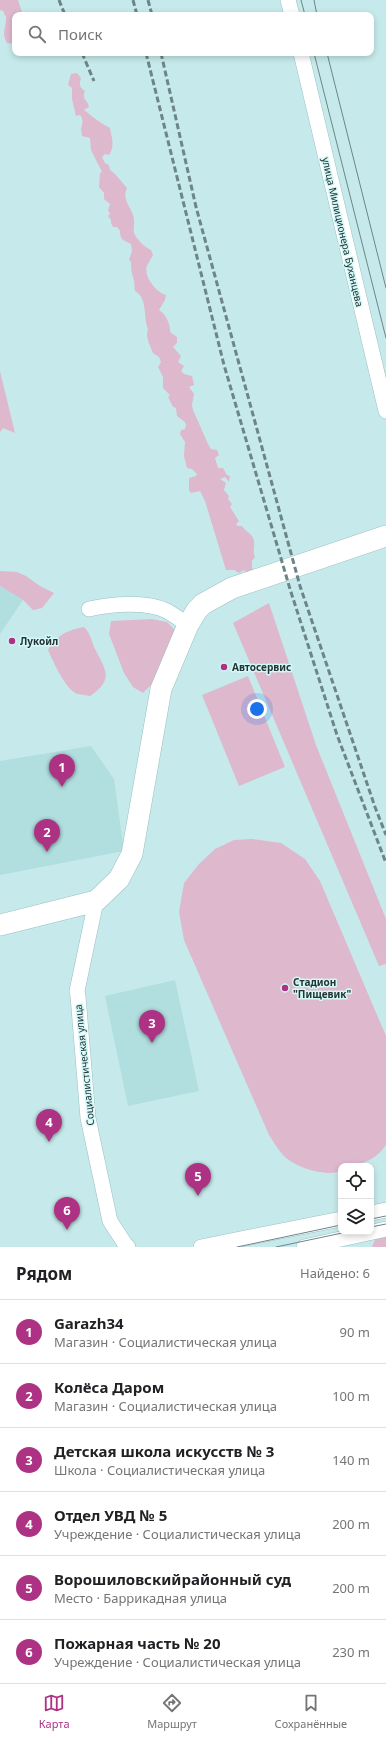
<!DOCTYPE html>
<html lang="ru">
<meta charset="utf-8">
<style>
body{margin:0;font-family:"Noto Sans",sans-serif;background:#f2f2f2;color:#202124}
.controls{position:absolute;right:12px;bottom:12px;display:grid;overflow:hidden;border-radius:8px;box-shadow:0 2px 6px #0003}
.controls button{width:36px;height:36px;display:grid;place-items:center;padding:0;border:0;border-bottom:1px solid #e0e0e0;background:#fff;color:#202124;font:20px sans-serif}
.you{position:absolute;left:257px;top:709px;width:14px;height:14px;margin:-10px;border:3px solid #fff;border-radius:50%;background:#1a73e8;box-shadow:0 0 0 6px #1a73e833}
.badge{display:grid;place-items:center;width:26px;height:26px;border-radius:50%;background:#ad3284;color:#fff;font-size:13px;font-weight:700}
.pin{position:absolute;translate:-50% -33px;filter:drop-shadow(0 1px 2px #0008)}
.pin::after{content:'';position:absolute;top:21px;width:14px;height:12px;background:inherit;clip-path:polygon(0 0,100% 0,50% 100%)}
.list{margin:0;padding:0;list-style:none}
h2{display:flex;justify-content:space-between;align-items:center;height:52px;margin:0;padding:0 16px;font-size:17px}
h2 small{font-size:13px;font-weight:400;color:#757577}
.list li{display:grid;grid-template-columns:26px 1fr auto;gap:12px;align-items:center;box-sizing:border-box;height:64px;padding:0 16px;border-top:1px solid #e0e0e0}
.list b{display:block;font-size:15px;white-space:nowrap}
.list p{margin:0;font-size:13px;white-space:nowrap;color:#757577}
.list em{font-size:13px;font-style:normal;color:#757577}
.icon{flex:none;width:22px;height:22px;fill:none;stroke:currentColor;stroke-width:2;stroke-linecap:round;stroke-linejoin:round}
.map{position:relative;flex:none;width:386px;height:1247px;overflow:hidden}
.search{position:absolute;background:#fff;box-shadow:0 2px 6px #0003;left:12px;right:12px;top:12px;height:44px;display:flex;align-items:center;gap:10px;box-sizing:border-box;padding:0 14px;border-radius:8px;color:#757577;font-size:15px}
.sheet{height:436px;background:#fff}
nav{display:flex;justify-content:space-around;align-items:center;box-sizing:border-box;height:56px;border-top:1px solid #e0e0e0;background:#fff;font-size:11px;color:#757577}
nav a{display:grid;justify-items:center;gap:2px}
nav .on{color:#ad3284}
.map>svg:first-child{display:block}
</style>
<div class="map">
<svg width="386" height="1247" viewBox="0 0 386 1247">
<rect width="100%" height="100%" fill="#c6eaeb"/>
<g fill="#b1dedf">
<polygon points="0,586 23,600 0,634"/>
<polygon points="91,746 114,779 124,851 0,875 0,761"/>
<polygon points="175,980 199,1091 128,1106 105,996"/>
</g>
<g fill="#deb8cd">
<path d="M 0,0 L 18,0 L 23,15 L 15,15 L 15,44 L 7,43 C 1,33 6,28 6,17 L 3,11 L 0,10 Z"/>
<path d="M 77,73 L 81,78 C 79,85 79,87 85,91 C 81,99 88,100 89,107 L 84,110 C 93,117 100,123 110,128 C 112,139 115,146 109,155 L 105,154 L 102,157 L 105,163 L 109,165 L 110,170 L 115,174 L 127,188 C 121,201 133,208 134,220 C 135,225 132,230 135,235 C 138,241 145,247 151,250 L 153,255 C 151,259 148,263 147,266 C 143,275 156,293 166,295 L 165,300 L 159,310 C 165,313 171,325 170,332 L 177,337 L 177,343 L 173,347 L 181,356 L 178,362 L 184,366 L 181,371 L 184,374 L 192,376 L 194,385 L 189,387 L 194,394 L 192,405 L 193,410 L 208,444 L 211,449 L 217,450 L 219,455 L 215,458 L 218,468 L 223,468 L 227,475 L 230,476 L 229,482 L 225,477 L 220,479 L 226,483 L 224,490 L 229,496 L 228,499 L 232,504 L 230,507 L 239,521 L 236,524 L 238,526 L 242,526 C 245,531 251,533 253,538 C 256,544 252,551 255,557 L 252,561 L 252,568 L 254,570 L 253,572 L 246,572 L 244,570 L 239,573 L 234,570 L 226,570 L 205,501 L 200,491 L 191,493 L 189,490 L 189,478 L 196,476 L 197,474 L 192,469 L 187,468 L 184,456 L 185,442 L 180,434 L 181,430 L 185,429 L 186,425 L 185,422 L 177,416 L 176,408 L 173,407 L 168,397 L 170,395 L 163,388 L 163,377 L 158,367 L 161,362 L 159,357 L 153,353 C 150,345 145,337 148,329 C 143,317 148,298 135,291 C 134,288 135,284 134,281 C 132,272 131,273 131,262 L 129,260 L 132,251 L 131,244 C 124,240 120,241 120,231 L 117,227 L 113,227 L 111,223 L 111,220 L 108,216 L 110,214 L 108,210 L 110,204 L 104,199 L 104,193 L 99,187 L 100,173 L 102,172 L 91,150 L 90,138 L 82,136 L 81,129 C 82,125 84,119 80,115 L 76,116 L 72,99 L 72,88 L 68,85 L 71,74 Z"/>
<polygon points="0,371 15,433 3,428 0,432"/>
<polygon points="0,571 17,572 26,576 40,586 54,593 42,608 33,610 23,600 0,586"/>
<polygon points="269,603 316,745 386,919 386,964 379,966 233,623"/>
<polygon points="152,619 167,622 175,630 157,679 143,693 133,687 124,673 109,634 111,621"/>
<path d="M 84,627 C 91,634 91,640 95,649 C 106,670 114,680 90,696 C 86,695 82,695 78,694 C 66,691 53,661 48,650 C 57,635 67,630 84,627 Z"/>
<polygon points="248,676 285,767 239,786 202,695"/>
<path d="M 252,839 L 281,843 L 305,859 L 320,881 L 386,1036 L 386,1145 C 375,1161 359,1166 341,1166 L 341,1171 C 326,1177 298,1168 286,1158 C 279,1152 274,1142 269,1135 L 184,940 L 179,912 L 184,883 L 199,864 L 215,849 L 234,840 Z"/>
<polygon points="386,1232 386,1247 372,1247 376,1237"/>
</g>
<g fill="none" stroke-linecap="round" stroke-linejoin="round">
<g stroke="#9cbfc0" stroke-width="16">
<g id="street">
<polyline points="288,0 292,15"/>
<polyline points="301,53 386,411"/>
<path d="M 89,609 C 112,604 145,601 167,611 C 174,615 181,620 188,625"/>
<polyline points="96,901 77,991 78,996 88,1118 110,1221 125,1244 128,1247"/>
<polyline points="371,1213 386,1210"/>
<polyline points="201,1247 341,1219"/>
<polyline points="304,1247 386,1229"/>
</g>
</g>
<g stroke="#9cbfc0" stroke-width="22">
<polyline id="secondary" points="0,925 96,901 119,879 132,854 161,689 188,625 197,610 203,604 232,588 386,536"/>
</g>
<use href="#street" stroke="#fff" stroke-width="15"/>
<use href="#secondary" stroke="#fff" stroke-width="21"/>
<g stroke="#6d8586" stroke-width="1">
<polyline points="301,0 305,15"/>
<polyline points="314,0 317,15"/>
<polyline points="314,53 386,338"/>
<polyline points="327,53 386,288"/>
<polyline points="371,1219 386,1216"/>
<polyline points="371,1227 386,1224"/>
<polyline points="237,1247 341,1225"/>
<polyline points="276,1247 347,1232"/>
</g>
<g stroke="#6d8586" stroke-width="3" stroke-dasharray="6 3" stroke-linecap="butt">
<polyline points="59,0 65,15"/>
<polyline points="133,0 137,15"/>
<polyline points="148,0 152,15"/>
<polyline points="82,53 94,81"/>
<polyline points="146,53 224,365 290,589 337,735 386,863"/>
<polyline points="161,53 196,207 286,535 300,586 375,807 386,835"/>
</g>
</g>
<g fill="#ad3284" stroke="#d3f8f8" stroke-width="1.5">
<circle cx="12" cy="641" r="4"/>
<circle cx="224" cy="667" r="4"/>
<circle cx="285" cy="988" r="4"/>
</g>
<g text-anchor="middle" stroke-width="3" stroke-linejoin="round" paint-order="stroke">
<g font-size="10" fill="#253334" stroke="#d3f8f8">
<text transform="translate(343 232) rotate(77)" y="4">улица Милиционера Буханцева</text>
<text transform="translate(84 1065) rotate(-96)" y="4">Социалистическая улица</text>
</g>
<g font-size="10" font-weight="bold" fill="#253334" stroke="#d3f8f8" text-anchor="start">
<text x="20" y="645">Лукойл</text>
<text x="232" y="671">Автосервис</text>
<text x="293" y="986">Стадион<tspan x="293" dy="12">"Пищевик"</tspan></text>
</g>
</g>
</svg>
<div class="controls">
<button><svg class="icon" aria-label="locate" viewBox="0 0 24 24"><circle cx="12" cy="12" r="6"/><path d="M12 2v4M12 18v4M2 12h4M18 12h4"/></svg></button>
<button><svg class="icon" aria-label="layers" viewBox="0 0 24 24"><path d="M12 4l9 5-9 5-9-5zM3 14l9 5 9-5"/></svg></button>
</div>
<div class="you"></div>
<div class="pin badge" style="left:62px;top:787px">1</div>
<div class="pin badge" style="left:47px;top:852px">2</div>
<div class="pin badge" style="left:152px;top:1043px">3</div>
<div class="pin badge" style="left:49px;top:1142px">4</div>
<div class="pin badge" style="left:198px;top:1196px">5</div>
<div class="pin badge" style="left:67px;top:1230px">6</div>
<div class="search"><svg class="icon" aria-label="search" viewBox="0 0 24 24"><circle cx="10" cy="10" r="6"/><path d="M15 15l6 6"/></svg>Поиск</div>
</div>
<section class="sheet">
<h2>Рядом<small>Найдено: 6</small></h2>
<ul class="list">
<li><span class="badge">1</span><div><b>Garazh34</b><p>Магазин · Социалистическая улица</p></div><em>90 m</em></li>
<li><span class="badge">2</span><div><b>Колёса Даром</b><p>Магазин · Социалистическая улица</p></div><em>100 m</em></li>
<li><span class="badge">3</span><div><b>Детская школа искусств № 3</b><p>Школа · Социалистическая улица</p></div><em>140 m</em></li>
<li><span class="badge">4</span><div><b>Отдел УВД № 5</b><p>Учреждение · Социалистическая улица</p></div><em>200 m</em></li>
<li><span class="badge">5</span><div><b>Ворошиловскийрайонный суд</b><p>Место · Баррикадная улица</p></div><em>200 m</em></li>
<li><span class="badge">6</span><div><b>Пожарная часть № 20</b><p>Учреждение · Социалистическая улица</p></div><em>230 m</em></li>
</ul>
</section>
<nav>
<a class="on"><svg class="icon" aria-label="map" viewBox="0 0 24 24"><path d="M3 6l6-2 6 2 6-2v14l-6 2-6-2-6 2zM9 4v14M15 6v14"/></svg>Карта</a>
<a><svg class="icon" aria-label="directions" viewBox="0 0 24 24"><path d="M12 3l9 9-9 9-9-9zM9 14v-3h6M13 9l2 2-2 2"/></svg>Маршрут</a>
<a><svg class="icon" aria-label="saved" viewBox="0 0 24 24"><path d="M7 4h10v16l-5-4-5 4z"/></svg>Сохранённые</a>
</nav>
